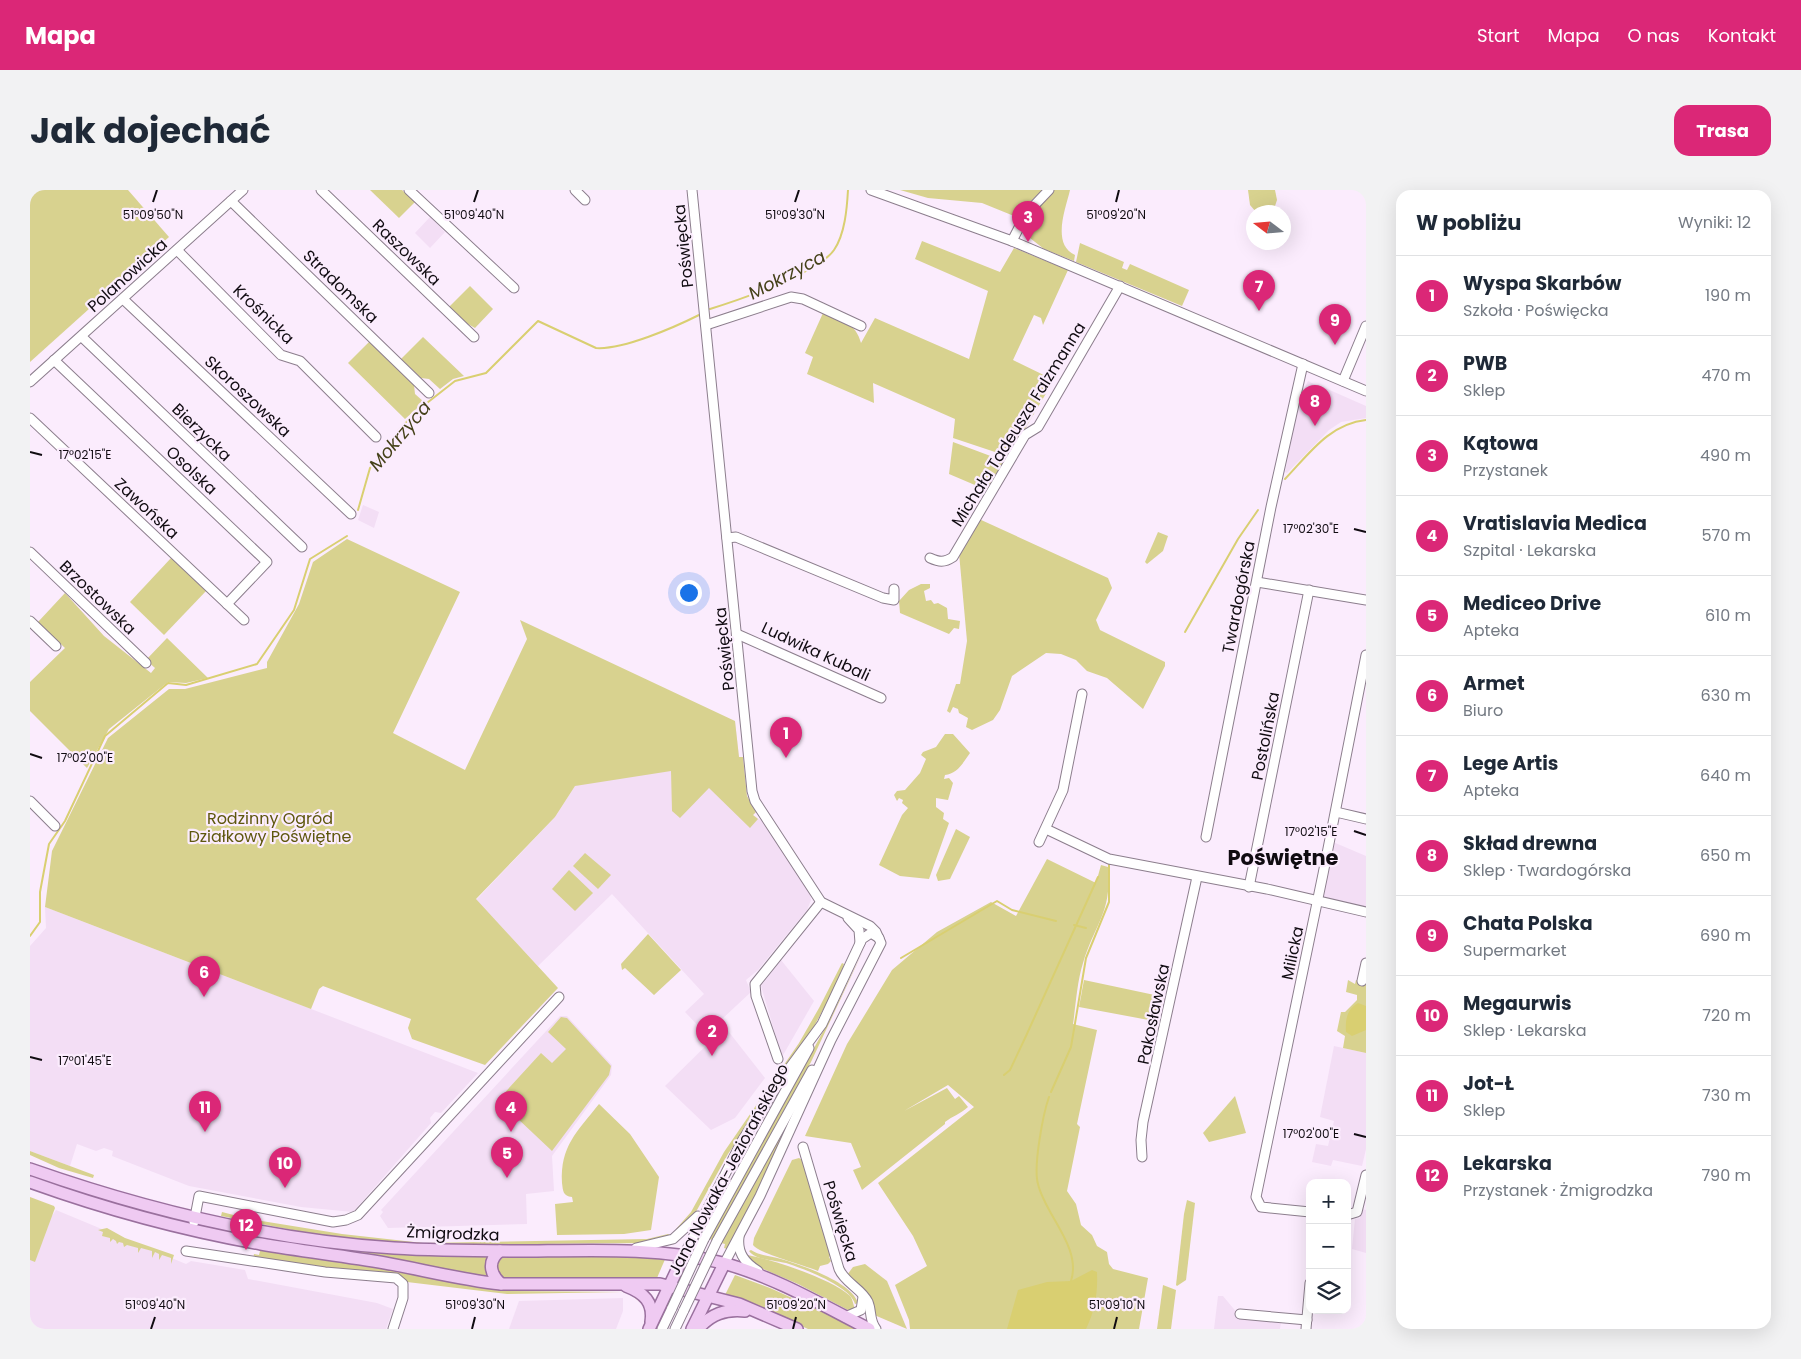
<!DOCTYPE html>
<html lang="pl">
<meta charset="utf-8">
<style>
body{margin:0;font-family:Poppins,sans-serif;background:#f2f2f3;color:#1f2937}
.controls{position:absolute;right:15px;bottom:15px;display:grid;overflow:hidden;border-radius:10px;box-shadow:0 5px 20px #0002}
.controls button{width:45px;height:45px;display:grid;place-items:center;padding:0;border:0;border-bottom:1px solid #e0e1e3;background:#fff;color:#1f2937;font:25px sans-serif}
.compass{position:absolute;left:1216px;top:15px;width:45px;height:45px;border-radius:50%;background:#fff;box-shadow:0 5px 20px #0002;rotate:286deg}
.you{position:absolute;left:658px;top:402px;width:18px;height:18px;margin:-12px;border:4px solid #fff;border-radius:50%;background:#1a73e8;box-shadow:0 0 0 8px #1a73e833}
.badge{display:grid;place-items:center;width:32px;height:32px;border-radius:50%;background:#db2777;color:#fff;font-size:16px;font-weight:700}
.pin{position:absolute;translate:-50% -41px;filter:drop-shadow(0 1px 2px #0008)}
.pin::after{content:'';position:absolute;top:26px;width:18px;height:15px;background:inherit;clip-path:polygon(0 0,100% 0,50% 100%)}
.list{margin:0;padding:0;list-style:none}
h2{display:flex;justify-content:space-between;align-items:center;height:65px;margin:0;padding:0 20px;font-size:21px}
h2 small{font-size:16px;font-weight:400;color:#747a83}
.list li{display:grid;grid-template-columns:32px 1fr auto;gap:15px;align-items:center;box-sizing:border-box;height:80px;padding:0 20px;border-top:1px solid #e0e1e3}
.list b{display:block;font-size:19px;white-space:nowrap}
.list p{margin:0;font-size:16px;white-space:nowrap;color:#747a83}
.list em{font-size:16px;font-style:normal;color:#747a83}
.icon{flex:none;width:28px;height:28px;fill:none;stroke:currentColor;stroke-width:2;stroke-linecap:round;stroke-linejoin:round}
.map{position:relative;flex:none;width:1336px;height:1139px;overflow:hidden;border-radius:15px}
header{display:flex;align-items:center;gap:30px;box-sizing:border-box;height:70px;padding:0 25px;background:#db2777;color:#fff}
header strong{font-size:24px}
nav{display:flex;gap:28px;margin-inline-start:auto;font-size:18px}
.intro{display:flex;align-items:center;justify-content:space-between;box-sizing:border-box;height:120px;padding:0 30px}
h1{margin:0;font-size:35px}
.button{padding:12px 22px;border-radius:15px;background:#db2777;color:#fff;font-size:18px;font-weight:700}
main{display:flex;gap:30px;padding:0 30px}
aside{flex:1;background:#fff;border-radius:15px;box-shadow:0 5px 20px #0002}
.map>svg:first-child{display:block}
</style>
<header>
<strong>Mapa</strong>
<nav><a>Start</a><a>Mapa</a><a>O nas</a><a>Kontakt</a></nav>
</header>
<div class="intro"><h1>Jak dojechać</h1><a class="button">Trasa</a></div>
<main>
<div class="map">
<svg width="1336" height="1139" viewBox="0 0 1336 1139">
<rect width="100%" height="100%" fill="#fbecfd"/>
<g fill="#f3def5">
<polygon points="400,27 415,42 400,58 385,43"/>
<polygon points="1278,191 1288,196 1285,204 1290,207 1295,198 1336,216 1336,228 1311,232 1299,240 1257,283 1255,282 1265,232 1272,203"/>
<polygon points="333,315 349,322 344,338 328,330"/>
<polygon points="705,531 709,567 713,567 717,606 726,622 723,625 732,631 748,654 780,702 781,710 777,720 728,780 716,790 721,802 676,844 655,822 674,804 582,704 508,776 446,710 525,627 545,596"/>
<polygon points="1303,652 1336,666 1336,718 1292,709"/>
<polygon points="15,717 448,883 411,923 405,922 400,928 401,933 323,1022 271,1017 159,996 82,966 83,961 74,958 66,961 47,954 40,976 0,961 0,756 16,738"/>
<polygon points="751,770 784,811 752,867 731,796"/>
<polygon points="530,826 537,826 582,875 581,885 522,966 524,1001 496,1004 497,1034 358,1038 350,1026 353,1022 351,1020"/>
<polygon points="695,837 735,888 705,928 681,940 635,896"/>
<polygon points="1304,856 1336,863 1336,959 1332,976 1303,970 1301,976 1282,972 1286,954 1298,956 1304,931 1290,927"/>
<polygon points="1332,1019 1336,1020 1336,1063 1322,1059 1325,1029 1330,1028"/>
<polygon points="26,1020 156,1074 161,1071 215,1080 218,1089 347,1113 363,1119 356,1139 0,1139 0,1059"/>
<polygon points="1188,1106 1193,1106 1208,1124 1208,1128 1251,1132 1250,1139 1184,1139"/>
<polygon points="593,1108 593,1121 586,1139 479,1139 489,1111"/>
</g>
<g fill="#d8d28f">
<polygon points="0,0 98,0 139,47 0,172"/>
<polygon points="340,0 372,0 385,12 369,28"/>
<polygon points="870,0 1013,0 984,26 952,13 898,8"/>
<path d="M 1024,0 L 1040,0 C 1036,18 1021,54 1045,65 L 1044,71 L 1014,59 L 991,41 L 1008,15 Z"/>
<polygon points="1218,0 1245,0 1247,10 1243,22 1226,22 1220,15"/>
<path d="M 892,51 L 970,82 L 984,58 L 1038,80 L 1013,135 L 1011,128 L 1004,125 L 983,170 L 1024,190 L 980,264 L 974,265 L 923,248 L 925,229 L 843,193 L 844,213 L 777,184 L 783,167 L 775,163 L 793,123 C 811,130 826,133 831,153 L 845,128 L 939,169 L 958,101 L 885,69 Z"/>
<polygon points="1050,53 1094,72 1092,78 1097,80 1100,74 1159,100 1152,116 1046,72"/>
<polygon points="440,96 463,119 445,138 436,133 419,117"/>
<polygon points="393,147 434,186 423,189 410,199 399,189 391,188 371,169"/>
<polygon points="340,151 384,195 385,204 394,212 375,229 318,173"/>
<polygon points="923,252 974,271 975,275 959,301 919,284"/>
<polygon points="949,329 1078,388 1082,398 1066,430 1070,440 1135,472 1135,476 1113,519 1077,488 1057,481 1046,470 1031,464 1016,463 982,486 970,520 963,530 942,540 936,537 938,528 929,523 928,519 923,517 920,523 917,521 926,494 930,494 937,451 929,363"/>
<polygon points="1128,342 1138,346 1133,361 1117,374 1115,372"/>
<polygon points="317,349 430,402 363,543 435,580 497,449 490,430 705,531 709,567 713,567 717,606 726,622 723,625 728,629 720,638 679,598 650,628 642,621 641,581 545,596 525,627 446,709 528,798 455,875 382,849 378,838 381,829 293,796 289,799 281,819 15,717 22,661 78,548 139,499 155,499 237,478 237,472 269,414 283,372"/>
<polygon points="142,367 177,400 134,445 100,412"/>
<polygon points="891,394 900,394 900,398 894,401 896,411 901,410 904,414 908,413 917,418 918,429 930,431 929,439 924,438 919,444 870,423 869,411 879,400"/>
<polygon points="35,403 74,446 121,483 125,478 116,470 137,448 178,488 156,493 138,492 79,539 57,578 0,521 0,492 35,458 8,432"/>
<path d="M 915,544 L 923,544 L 940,563 C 933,573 927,584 915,585 L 914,589 L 919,588 L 923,593 L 918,610 L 906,608 L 906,617 L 914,623 L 913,629 L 919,633 L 899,689 L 870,686 L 849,675 L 872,625 L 878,618 L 872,613 L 873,610 L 869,608 L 867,611 L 864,605 L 867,601 L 875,600 L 890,583 L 896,569 L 891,565 L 893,562 L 906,557 Z"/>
<polygon points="926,639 940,647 920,689 908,691 906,685"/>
<polygon points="555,663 581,685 568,699 543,676"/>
<path d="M 1017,669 L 1066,693 L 1071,675 L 1078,677 C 1082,723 1065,733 1053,773 C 1047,792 1046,814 1043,834 L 1067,840 L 1047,934 L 1050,937 L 1037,1001 L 1046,1014 L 1051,1035 L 1062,1045 L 1067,1056 L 1077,1062 L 1079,1074 L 1083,1079 L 1118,1088 L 1109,1139 L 880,1139 L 879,1130 L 865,1095 L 897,1076 L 883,1046 L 848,993 L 944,917 L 918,895 L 874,921 L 917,898 L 925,909 L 929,906 L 938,917 C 930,924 923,926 915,932 L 915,934 L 832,1000 L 823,980 L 831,977 L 821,953 L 775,946 L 817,854 L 862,780 L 907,742 L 961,712 L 986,726 Z"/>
<polygon points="539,680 563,703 545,721 522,699"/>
<polygon points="618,744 651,780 624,805 595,778 592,780 591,774"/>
<polygon points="834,759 781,872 683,1049 678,1050 800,829"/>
<polygon points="812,773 814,774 810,788 780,844 698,964 662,1029 648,1043 646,1039 661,1022 694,962 769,853 789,818"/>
<polygon points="1054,790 1134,807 1129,827 1124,831 1049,817"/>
<polygon points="1318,790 1325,794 1326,790 1336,794 1336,863 1313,858 1315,846 1307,841 1311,822 1315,822 1327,810 1327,805 1316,802"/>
<polygon points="531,827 537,828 581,876 579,885 522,961 468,910 511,863 522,873 536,859 518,842"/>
<polygon points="775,900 700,1060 694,1058 695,1054 691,1053"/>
<polygon points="1205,906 1216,943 1179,952 1173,943"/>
<path d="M 569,914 L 600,944 L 629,987 L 621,1040 L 594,1044 L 527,1045 L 525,1014 L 543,1012 L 542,1007 C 533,1006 533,1001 532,993 C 530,956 547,942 569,914 Z"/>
<polygon points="0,961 64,985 63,988 29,978 0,965"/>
<path d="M 769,968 L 774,971 L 801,1065 L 799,1067 L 801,1071 L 798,1074 L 790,1076 L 788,1081 C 774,1075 730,1064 723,1055 L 724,1048 L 762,970 Z"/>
<polygon points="0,1007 24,1016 25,1018 5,1072 0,1070"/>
<polygon points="1157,1010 1165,1013 1156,1090 1147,1096 1146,1095 1154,1024"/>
<polygon points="192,1022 219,1029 312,1044 393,1053 617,1049 638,1044 642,1046 617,1053 390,1055 298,1047 191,1026"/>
<polygon points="77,1038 95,1048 144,1065 141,1074 141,1068 132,1065 129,1070 129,1064 125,1062 122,1068 122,1061 111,1058 108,1063 108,1058 97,1055 94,1057 93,1053 89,1052 87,1054 86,1051 83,1049 80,1052 80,1048 72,1046 73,1042 68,1040"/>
<polygon points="188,1040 262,1053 460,1066 459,1088 187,1042"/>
<polygon points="242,1060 344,1075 476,1101 595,1102 601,1103 613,1111 610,1112 600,1104 593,1102 477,1104 377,1092 367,1085 307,1081 223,1069 224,1064 229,1065 230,1061"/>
<path d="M 721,1060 C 730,1066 741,1066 751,1069 C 771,1075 822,1092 828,1113 L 825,1114 C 821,1097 777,1080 759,1074 C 747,1070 726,1071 719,1061 Z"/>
<polygon points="595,1065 636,1067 627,1088 474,1089 470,1087 465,1077 473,1066"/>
<path d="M 716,1065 C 740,1068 801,1089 819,1105 C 823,1108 823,1115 825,1119 L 818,1120 L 768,1094 L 724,1075 Z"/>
<polygon points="835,1074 857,1091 877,1139 842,1124 817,1085 823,1077"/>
<polygon points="705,1085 740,1098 831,1139 778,1139 729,1116 695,1105"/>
<polygon points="1133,1095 1146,1100 1141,1139 1127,1139"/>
</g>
<g fill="#d9cf71">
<path d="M 1328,813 L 1336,816 L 1336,840 L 1322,846 L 1316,842 C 1315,830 1317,819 1328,813 Z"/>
<path d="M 1062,1080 L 1067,1082 C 1068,1102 1065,1121 1056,1139 L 977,1139 L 988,1100 L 1017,1092 L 1041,1091 Z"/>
</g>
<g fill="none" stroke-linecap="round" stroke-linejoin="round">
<g stroke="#d9cf71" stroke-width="2">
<path d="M 680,119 C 709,110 788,83 804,60 C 815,44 817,18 818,0"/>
<path d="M 1255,289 C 1279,264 1299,234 1336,230"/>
<path d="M 328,320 L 340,278 L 354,264 L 368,241 L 388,220 L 425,191 L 456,183 L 508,131 L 566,158 C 593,160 645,137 669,125"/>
<polyline points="1155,442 1208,349 1228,320"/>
<polyline points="1044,735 1056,738"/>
<polyline points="0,746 10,732 10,702 19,654 35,631 75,546 138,493 156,495 227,474 264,420 280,369 317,346"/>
<polyline points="871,768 967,711 982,720 1026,731"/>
<polyline points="974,885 980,880 996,846 1068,687"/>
<polyline points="1021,902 1041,857 1056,768 1079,712 1079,674"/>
<path d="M 1019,907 C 1013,924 1003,977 1008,994 C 1015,1025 1052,1057 1041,1091"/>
</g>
<g stroke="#8c7e8d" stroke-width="11">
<g id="minor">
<polyline points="291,0 444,147"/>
<polyline points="379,0 484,98"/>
<polyline points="545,0 555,10"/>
<polyline points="662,0 722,601 725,611 791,712 840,736 846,742 851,753 801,850 730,1006 694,1074"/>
<polyline points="841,0 982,51 1336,201"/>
<polyline points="201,11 399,203"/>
<polyline points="982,51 996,24 1019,0"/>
<polyline points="147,60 251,165 270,171 346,247"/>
<polyline points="93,109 321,324"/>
<polyline points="676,135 761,107 773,109 831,136"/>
<polyline points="52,147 272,357"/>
<polyline points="24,170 237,372 197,414"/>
<polyline points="1313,191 1336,136"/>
<polyline points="0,192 213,0"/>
<polyline points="0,228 214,430"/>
<polyline points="697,348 706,347 853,408 864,410 864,399"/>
<polyline points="0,362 116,473"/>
<path d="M 900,368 C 909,372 914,373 923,367 L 995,245 L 1008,237 L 1090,96"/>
<polyline points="1227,392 1336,410"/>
<polyline points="0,431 26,456"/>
<polyline points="707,444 851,508"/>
<polyline points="0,611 25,636"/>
<polyline points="1306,622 1336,629"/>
<polyline points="1016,639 1079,669 1237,699 1336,722"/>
<polyline points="1176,647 1241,317 1273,174"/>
<polyline points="1009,652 1033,600 1052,504"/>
<polyline points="1219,697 1279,400"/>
<polyline points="818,728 829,740 830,753"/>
<polyline points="1332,791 1336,773"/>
<polyline points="748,869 726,806 725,794 791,712"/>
<path d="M 773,957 L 809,1079 C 815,1093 832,1099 838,1112 C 842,1122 839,1130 846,1139"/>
<polyline points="1112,967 1111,950 1113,932 1167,687"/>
<polyline points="1280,1022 1231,1017 1226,1007 1293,684 1336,465"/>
<polyline points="1317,1025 1327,1022 1336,985"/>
<polyline points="164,1032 169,1006 303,1032 316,1030 328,1025 529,807"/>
<path d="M 709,1047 C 707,1063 715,1073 728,1081"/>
<polyline points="674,1049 779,858"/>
<polyline points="687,1051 782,880"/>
<polyline points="606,1058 643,1049 668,1026"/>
<polyline points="156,1061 295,1082 366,1088 373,1094 373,1108 363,1139"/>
<polyline points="654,1065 712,951 750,891 792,834 832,749 841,743 849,748"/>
<polyline points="1210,1124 1277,1130"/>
<polyline points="815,1127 831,1120 833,1107"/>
<polyline points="632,1139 642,1118"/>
<polyline points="645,1139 654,1120"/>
<polyline points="1276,1139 1280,1093"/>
</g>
</g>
<g stroke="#9a709e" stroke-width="14">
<g id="major">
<path d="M 0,979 C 117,1020 240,1050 364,1058 C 412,1061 460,1061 507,1061 C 570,1060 632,1058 693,1073 C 745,1087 792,1115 839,1139"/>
<path d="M 0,992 C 75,1019 152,1040 231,1054 C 272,1061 314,1066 355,1073 C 394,1080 432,1090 471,1094 L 630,1094 L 709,1114 L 767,1139"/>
<path d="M 470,1061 C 457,1071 460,1084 471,1094"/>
<path d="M 596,1096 C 614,1103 624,1112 621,1132"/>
<polyline points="619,1139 654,1065"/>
<polyline points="662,1139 694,1074"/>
<path d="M 668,1139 C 681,1124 695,1119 715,1121"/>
</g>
</g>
<use href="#minor" stroke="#fff" stroke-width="9"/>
<use href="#major" stroke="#efcaf2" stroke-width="11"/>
<g stroke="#8c7e8d" stroke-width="11" stroke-linecap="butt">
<g id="minor-bridge">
<polyline points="642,1118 674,1049"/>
<polyline points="654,1120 687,1051"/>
</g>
</g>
<use href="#minor-bridge" stroke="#fff" stroke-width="9"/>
</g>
<path fill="none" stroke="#100b11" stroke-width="2" d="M 123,12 L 127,0M 444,12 L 448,0M 765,12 L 769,0M 1086,12 L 1089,0M 0,262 L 12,265M 1324,339 L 1336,342M 0,564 L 12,568M 1324,641 L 1336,645M 0,867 L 12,870M 1324,944 L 1336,947M 121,1139 L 125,1127M 442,1139 L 445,1127M 763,1139 L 766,1127M 1084,1139 L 1087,1127"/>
<g text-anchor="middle" stroke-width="4.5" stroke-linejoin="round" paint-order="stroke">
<g font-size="16" fill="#100b11" stroke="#fbecfd">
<text transform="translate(653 56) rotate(-96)" y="6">Poświęcka</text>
<text transform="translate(377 62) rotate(44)" y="6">Raszowska</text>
<text transform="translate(97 85) rotate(-42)" y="6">Polanowicka</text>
<text transform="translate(311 96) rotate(44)" y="6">Stradomska</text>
<text transform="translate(234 124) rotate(44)" y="6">Krośnicka</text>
<text transform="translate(218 206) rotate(43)" y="6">Skoroszowska</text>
<text transform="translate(988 234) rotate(-58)" y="6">Michała Tadeusza Falzmanna</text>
<text transform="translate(172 242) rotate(44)" y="6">Bierzycka</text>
<text transform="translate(162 280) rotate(43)" y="6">Osolska</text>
<text transform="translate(117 318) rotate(43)" y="6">Zawońska</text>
<text transform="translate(68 407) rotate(44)" y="6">Brzostowska</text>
<text transform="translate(1208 407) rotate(-79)" y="6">Twardogórska</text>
<text transform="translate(694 459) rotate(-96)" y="6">Poświęcka</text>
<text transform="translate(786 461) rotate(25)" y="6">Ludwika Kubali</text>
<text transform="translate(1235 546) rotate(-79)" y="6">Postolińska</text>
<text transform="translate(1262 763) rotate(-78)" y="6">Milicka</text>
<text transform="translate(1123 824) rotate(-78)" y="6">Pakosławska</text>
<text transform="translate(698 979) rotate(-62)" y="6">Jana Nowaka-Jeziorańskiego</text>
<text transform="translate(811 1031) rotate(73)" y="6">Poświęcka</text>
<text transform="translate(423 1043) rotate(2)" y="6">Żmigrodzka</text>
</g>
<g font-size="16" fill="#5e570e" stroke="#fbecfd">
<text x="240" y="634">Rodzinny Ogród<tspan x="240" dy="18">Działkowy Poświętne</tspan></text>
</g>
<g font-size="18" font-style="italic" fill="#454119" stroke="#fbecfd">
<text transform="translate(757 85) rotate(-28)" y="6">Mokrzyca</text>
<text transform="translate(370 246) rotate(-50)" y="6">Mokrzyca</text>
</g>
<g font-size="21" font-weight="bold" fill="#100b11" stroke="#fbecfd">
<text x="1253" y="675">Poświętne</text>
</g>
</g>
<g font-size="12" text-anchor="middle" fill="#100b11" stroke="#fbecfd" stroke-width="4.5" stroke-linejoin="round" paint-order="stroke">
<text x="123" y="29">51°09'50"N</text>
<text x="444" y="29">51°09'40"N</text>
<text x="765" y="29">51°09'30"N</text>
<text x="1086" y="29">51°09'20"N</text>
<text x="55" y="269">17°02'15"E</text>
<text x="1281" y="343">17°02'30"E</text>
<text x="55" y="572">17°02'00"E</text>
<text x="1281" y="646">17°02'15"E</text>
<text x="55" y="875">17°01'45"E</text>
<text x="1281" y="948">17°02'00"E</text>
<text x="125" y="1119">51°09'40"N</text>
<text x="445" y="1119">51°09'30"N</text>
<text x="766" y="1119">51°09'20"N</text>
<text x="1087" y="1119">51°09'10"N</text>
</g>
</svg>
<div class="controls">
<button>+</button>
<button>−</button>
<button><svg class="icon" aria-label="layers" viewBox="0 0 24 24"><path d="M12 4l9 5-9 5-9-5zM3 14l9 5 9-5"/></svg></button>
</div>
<svg class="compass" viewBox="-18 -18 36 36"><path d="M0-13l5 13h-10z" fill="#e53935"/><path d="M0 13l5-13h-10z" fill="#747a83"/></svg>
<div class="you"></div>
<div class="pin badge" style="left:756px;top:568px">1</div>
<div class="pin badge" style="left:682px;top:866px">2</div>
<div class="pin badge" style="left:998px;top:52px">3</div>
<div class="pin badge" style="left:481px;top:942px">4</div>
<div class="pin badge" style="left:477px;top:988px">5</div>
<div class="pin badge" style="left:174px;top:807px">6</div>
<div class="pin badge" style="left:1229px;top:121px">7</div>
<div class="pin badge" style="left:1285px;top:236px">8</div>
<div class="pin badge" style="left:1305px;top:155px">9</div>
<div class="pin badge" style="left:255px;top:998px">10</div>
<div class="pin badge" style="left:175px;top:942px">11</div>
<div class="pin badge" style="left:216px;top:1060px">12</div>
</div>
<aside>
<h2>W pobliżu<small>Wyniki: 12</small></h2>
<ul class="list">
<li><span class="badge">1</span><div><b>Wyspa Skarbów</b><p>Szkoła · Poświęcka</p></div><em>190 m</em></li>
<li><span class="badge">2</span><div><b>PWB</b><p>Sklep</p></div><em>470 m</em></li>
<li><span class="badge">3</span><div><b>Kątowa</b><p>Przystanek</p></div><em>490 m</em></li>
<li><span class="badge">4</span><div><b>Vratislavia Medica</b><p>Szpital · Lekarska</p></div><em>570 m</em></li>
<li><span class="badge">5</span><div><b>Mediceo Drive</b><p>Apteka</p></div><em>610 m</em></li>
<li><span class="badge">6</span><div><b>Armet</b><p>Biuro</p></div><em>630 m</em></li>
<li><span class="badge">7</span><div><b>Lege Artis</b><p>Apteka</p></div><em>640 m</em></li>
<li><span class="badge">8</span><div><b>Skład drewna</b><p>Sklep · Twardogórska</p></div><em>650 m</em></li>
<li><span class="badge">9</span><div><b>Chata Polska</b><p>Supermarket</p></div><em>690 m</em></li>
<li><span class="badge">10</span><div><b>Megaurwis</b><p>Sklep · Lekarska</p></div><em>720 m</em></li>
<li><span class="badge">11</span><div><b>Jot-Ł</b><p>Sklep</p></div><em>730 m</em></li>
<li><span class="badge">12</span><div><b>Lekarska</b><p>Przystanek · Żmigrodzka</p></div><em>790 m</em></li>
</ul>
</aside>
</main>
